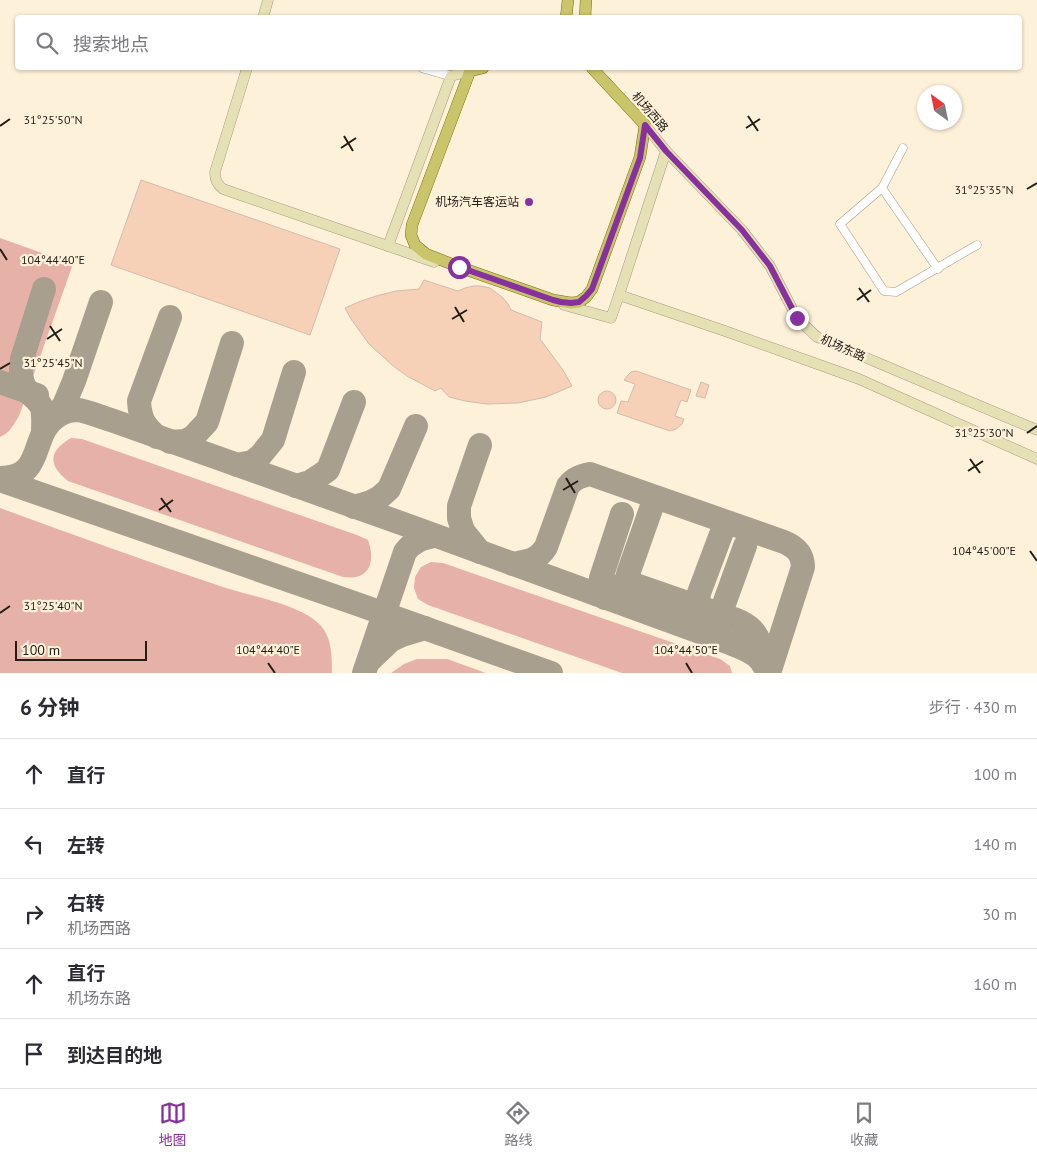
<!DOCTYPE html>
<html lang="zh">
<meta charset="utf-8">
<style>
body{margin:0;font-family:"PT Sans","Noto Sans SC",sans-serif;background:#f2f2f3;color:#2b2b33}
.compass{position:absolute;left:917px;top:85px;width:45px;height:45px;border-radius:50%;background:#fff;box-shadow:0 1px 4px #0004;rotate:327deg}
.scale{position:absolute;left:15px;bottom:12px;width:132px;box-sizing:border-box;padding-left:5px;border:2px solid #221d15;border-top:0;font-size:14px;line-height:18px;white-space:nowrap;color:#221d15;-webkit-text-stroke:4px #fef1da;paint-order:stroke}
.stop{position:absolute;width:15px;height:15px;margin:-11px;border:4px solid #86319e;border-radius:50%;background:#fff}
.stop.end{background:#86319e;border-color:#fff;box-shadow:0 1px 5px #0008}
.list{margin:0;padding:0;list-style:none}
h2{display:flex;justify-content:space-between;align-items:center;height:65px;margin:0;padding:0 20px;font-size:21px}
h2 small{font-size:16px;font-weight:400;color:#7c7c81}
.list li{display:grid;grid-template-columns:32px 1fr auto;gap:15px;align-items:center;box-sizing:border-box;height:70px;padding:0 20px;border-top:1px solid #e1e1e2}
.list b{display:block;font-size:19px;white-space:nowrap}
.list p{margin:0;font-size:16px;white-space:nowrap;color:#7c7c81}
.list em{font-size:16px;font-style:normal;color:#7c7c81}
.icon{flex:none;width:28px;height:28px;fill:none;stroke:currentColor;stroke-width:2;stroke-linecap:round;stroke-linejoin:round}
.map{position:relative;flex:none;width:1037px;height:673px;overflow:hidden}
.search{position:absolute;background:#fff;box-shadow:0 1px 4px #0004;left:15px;right:15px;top:15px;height:55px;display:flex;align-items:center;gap:12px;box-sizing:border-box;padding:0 18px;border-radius:5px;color:#7c7c81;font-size:19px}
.sheet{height:415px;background:#fff}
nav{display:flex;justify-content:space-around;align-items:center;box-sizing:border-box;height:70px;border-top:1px solid #e1e1e2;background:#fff;font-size:14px;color:#7c7c81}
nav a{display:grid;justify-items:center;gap:2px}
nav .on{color:#86319e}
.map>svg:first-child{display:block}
</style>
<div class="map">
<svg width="1037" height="673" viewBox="0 0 1037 673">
<rect width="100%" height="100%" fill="#fef1da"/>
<g fill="#e6b1a7">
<path d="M 0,238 L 73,264 L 19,416 C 14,424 10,433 0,437 Z"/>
<path d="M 71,438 L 82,439 L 357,535 L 368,540 C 373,554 374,573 356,577 C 352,578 347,577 343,577 L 68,481 C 47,464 49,451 71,438 Z"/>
<path d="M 0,508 C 74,535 148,562 223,587 C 250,596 298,604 318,623 C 332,635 332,656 332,673 L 0,673 Z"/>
<polygon points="431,562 443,563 720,659 730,666 732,673 622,673 428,605 418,599 414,588 415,577 421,567"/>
<polygon points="417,659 447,659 486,673 391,673 404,664"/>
</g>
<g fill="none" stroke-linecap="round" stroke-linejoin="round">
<g stroke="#a99f8e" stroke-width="24">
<polyline points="0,382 37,395"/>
<polyline points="54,418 64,405 74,381 101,302"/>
<path d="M 43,432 C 43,424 44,416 42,408 C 39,401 34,398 29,393 C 20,383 20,372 22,359 L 44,289"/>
<path d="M 157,437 C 144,425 140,419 139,401 L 170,317"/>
<polyline points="170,442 185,441 193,437 207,422 232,343"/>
<polyline points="480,445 459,506 459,518 463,531 480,552"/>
<polyline points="237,465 252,462 260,456 273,440 294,372"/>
<path d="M 0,478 C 47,478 28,433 59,415 C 64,412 71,410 78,410 C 87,411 101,417 111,420 L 412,527 L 730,643 C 746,650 762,654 767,673"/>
<polyline points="0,480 357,604 551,673"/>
<polyline points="296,486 310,482 328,470 354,402"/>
<polyline points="354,507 371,502 380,497 389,489 416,426"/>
<path d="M 513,564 C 528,561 537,561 546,547 L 568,486 C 574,478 581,476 590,474 L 784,542 C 796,547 803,554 803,567 L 769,673"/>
<path d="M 596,594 C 608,589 620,584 633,584 L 734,619 C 752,626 756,632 763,650"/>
<polyline points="636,596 630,584 628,574 652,506"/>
<polyline points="605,598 600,585 601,578 622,514"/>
<polyline points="705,621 698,607 699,593 723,529"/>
<polyline points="720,630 719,624 720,615 745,546"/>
<polyline points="369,661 391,640 402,635 425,628"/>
<path d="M 364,673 L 405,552 C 413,541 423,538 435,536"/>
</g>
</g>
<g fill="#f6d1b8" stroke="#d2bbad">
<polygon points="141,180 340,249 310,335 111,265"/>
<polygon points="424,280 458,291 465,288 473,286 480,286 490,288 502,297 508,304 511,310 542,322 540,339 563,370 572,386 546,397 518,403 487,404 465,401 449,397 441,388 435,391 407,376 392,365 369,344 351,319 345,308 361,301 376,296 396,291 419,289"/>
<polygon points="636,371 691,390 687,402 681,400 675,416 684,419 682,424 676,429 670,431 617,413 621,401 628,402 635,384 624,380 627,376 631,372"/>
<polygon points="701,382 709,385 705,398 696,396"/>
<circle cx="607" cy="400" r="9"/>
</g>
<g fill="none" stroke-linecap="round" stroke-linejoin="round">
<g stroke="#a79a85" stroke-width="9">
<g id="minor">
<polyline points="903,148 882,188 840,224 884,291 896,292 977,245"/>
<polyline points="882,188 938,269"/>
</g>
</g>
<g stroke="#a79a85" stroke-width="10">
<polyline id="tertiary" points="423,68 451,76"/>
</g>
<g stroke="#a79a85" stroke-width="11">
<g id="secondary">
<polyline points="263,18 268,0"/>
<path d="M 247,68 L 215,172 C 215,180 217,184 223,189 L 388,246"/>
<polyline points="666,151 742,230 770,266 797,318 817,337 1037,430"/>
<polyline points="434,262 388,246 451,76 470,71"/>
<polyline points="619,295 725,331 859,379 1037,459"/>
<polyline points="564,305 611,318 619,295 666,151 645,125"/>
</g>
</g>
<g stroke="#78700d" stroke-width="12">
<g id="primary">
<polyline points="566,18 568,0"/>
<polyline points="585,18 586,0"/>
<polyline points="483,68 470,71 412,225 411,235 415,245 426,254 459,267 553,300 571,303 579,302 586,297 592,289 640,157 645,125 592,68"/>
</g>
</g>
<use href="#minor" stroke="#fff" stroke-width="8"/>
<use href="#tertiary" stroke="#fff" stroke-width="9"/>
<use href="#secondary" stroke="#e5e1b5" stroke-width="10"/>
<use href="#primary" stroke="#cac46b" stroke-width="11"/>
</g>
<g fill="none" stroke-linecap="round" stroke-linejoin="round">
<polyline stroke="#86319e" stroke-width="6" points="459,267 553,300 561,302 571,303 579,302 586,296 592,289 640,158 645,125 666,151 742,230 770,266 797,318"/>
</g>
<path fill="none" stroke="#221d15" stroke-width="2" d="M 748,116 L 758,131M 0,126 L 10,119M 746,128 L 760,119M 344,136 L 353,151M 341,148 L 356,138M 1027,189 L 1037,183M 0,249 L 7,260M 859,288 L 869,302M 857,300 L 871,290M 455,307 L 464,322M 452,319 L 467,310M 50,326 L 60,341M 47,339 L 62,329M 0,369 L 10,363M 1027,433 L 1037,426M 970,459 L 980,473M 968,471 L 983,461M 566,478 L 575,493M 563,490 L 578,481M 161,498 L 171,512M 159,510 L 173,500M 1030,551 L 1037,561M 0,613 L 10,606M 268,663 L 275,673M 686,663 L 692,673"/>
<circle fill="#86319e" stroke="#fef1da" stroke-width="2" cx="529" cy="202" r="5"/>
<g text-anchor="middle" stroke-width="4.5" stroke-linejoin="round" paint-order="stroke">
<g font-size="12" fill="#221d15" stroke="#fef1da">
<text transform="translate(650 112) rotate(49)" y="4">机场西路</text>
<text transform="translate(843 348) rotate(24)" y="4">机场东路</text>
</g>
<g font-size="12" fill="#221d15" stroke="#fef1da" text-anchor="end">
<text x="519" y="206">机场汽车客运站</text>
</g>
</g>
<g font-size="12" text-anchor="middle" fill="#221d15" stroke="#fef1da" stroke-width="4.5" stroke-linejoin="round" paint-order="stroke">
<text x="53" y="124">31°25'50"N</text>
<text x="984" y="194">31°25'35"N</text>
<text x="53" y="264">104°44'40"E</text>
<text x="53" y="367">31°25'45"N</text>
<text x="984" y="437">31°25'30"N</text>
<text x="984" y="555">104°45'00"E</text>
<text x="53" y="610">31°25'40"N</text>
<text x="268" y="654">104°44'40"E</text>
<text x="686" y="654">104°44'50"E</text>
</g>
</svg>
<svg class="compass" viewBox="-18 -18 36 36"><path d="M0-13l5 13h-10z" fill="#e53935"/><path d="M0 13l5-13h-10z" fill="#7c7c81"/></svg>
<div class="scale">100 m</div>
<div class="stop" style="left:459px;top:267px"></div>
<div class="stop end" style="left:797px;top:318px"></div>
<div class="search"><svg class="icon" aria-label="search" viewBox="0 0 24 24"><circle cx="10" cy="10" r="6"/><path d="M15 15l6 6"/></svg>搜索地点</div>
</div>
<section class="sheet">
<h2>6 分钟<small>步行 · 430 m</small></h2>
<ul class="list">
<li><svg class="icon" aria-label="ahead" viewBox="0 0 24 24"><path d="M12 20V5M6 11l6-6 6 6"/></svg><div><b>直行</b></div><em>100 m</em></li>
<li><svg class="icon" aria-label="left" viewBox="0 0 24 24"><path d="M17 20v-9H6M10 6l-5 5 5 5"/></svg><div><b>左转</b></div><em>140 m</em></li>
<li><svg class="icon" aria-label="right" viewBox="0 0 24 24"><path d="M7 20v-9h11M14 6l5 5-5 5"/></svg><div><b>右转</b><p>机场西路</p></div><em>30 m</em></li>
<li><svg class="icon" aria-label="ahead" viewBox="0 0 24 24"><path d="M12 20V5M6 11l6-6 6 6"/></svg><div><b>直行</b><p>机场东路</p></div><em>160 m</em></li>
<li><svg class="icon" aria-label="arrive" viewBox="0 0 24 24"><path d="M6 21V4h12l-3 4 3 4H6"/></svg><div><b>到达目的地</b></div></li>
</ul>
</section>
<nav>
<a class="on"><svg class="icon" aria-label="map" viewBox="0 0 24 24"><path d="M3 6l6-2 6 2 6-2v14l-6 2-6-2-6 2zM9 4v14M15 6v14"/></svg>地图</a>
<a><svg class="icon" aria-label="directions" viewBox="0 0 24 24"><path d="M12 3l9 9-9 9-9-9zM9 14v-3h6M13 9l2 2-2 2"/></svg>路线</a>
<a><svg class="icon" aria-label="saved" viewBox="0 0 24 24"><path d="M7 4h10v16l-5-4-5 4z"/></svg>收藏</a>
</nav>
